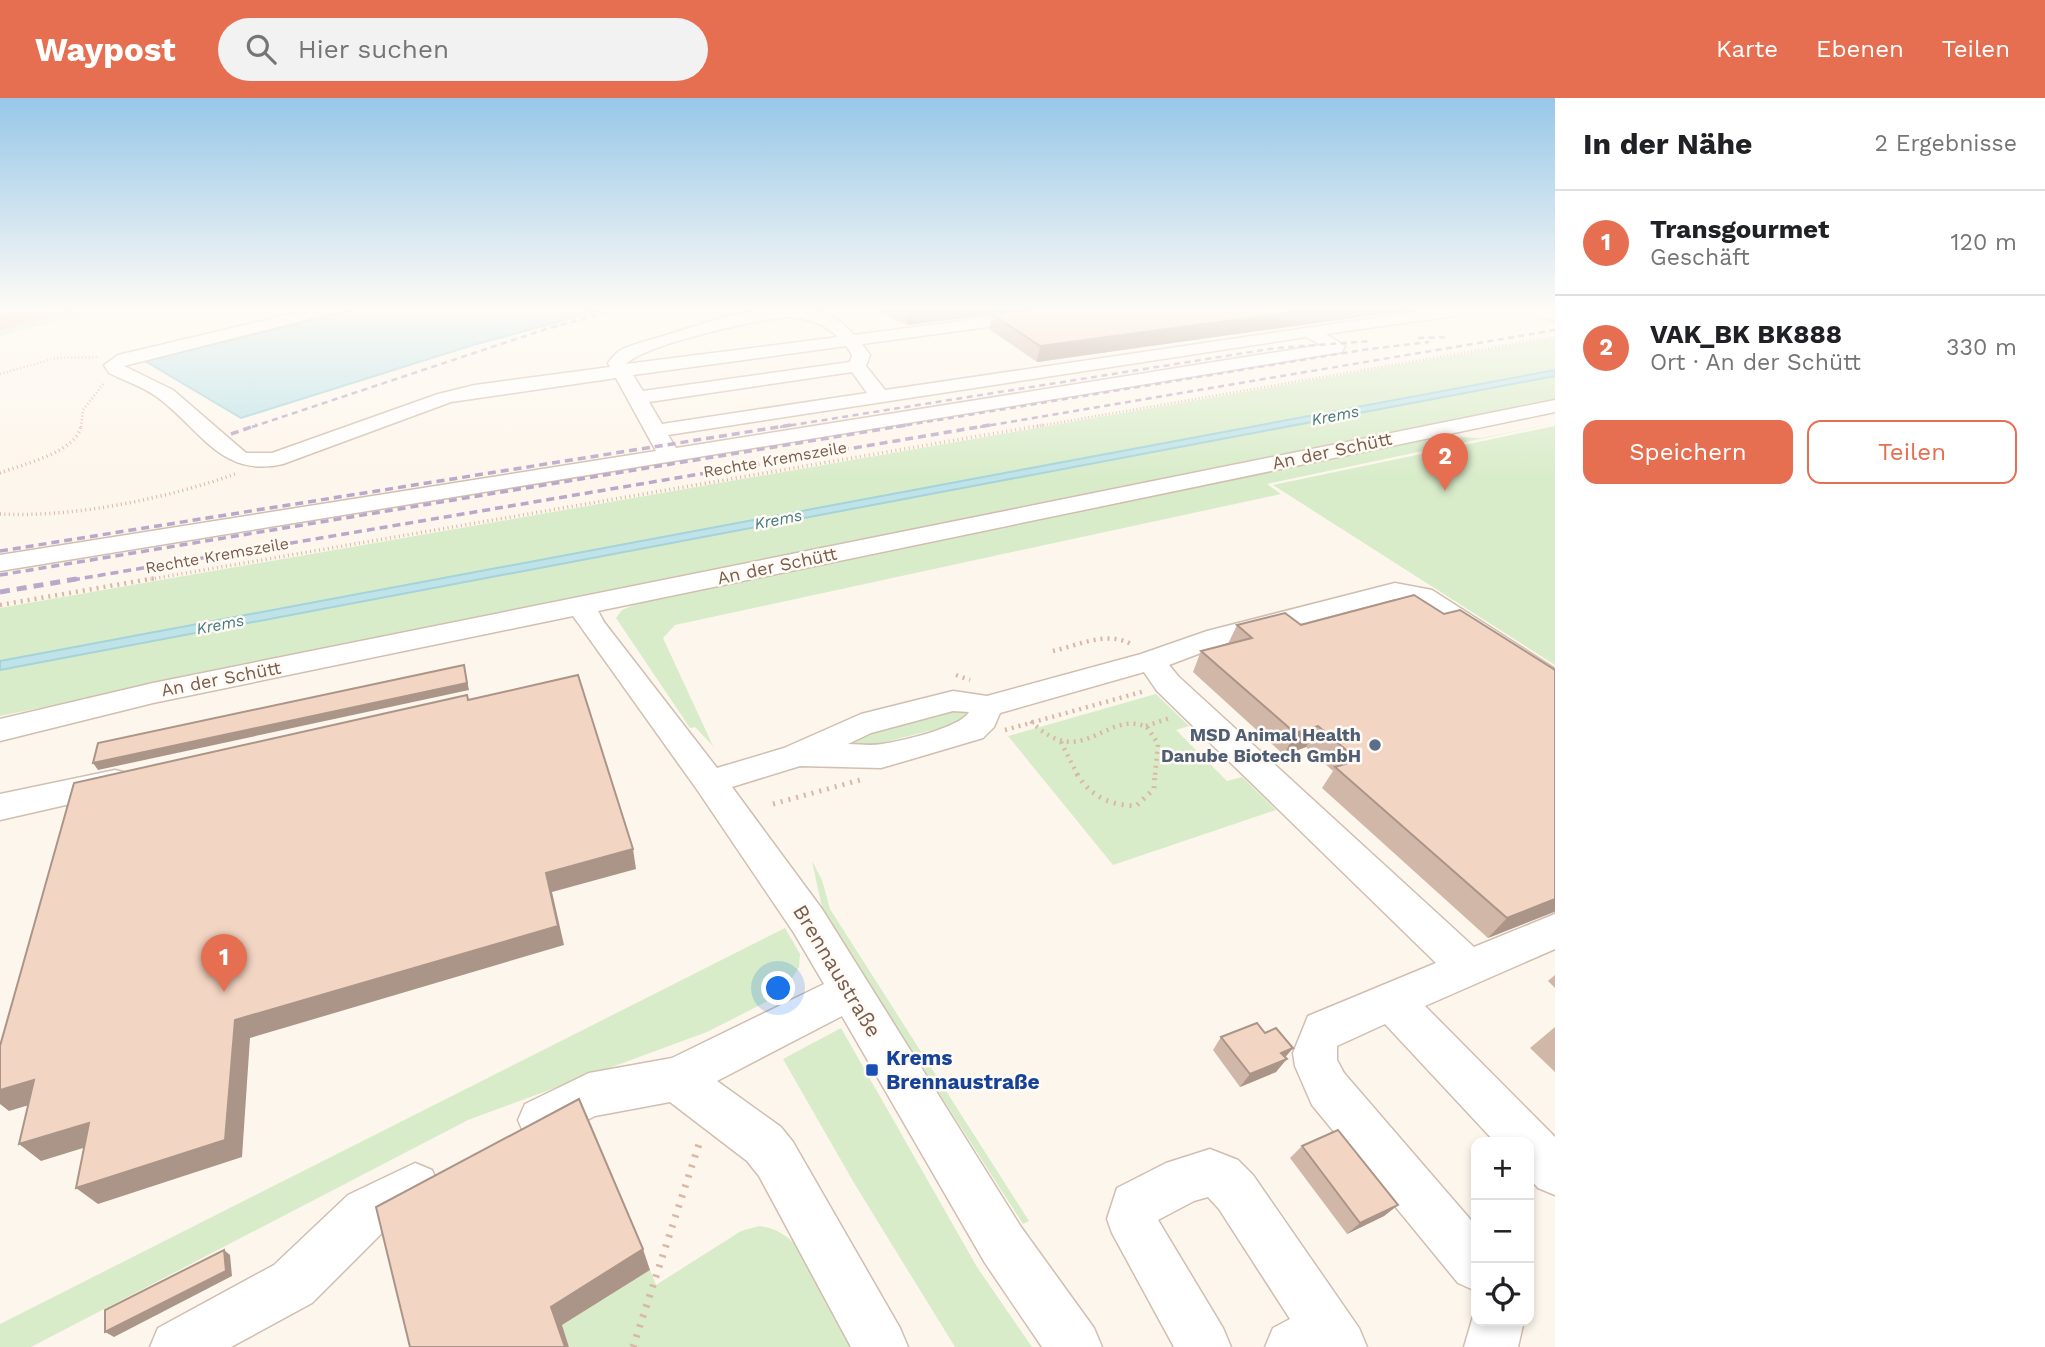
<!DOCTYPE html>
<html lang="de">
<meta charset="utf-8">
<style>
body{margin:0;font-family:"Work Sans",sans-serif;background:#f2f2f2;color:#202124}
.controls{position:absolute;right:21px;bottom:21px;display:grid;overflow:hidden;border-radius:14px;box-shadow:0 4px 10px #0003}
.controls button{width:63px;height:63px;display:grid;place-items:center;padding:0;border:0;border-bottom:2px solid #e0e0e0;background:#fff;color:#202124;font:35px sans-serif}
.you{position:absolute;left:779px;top:891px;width:24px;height:24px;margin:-18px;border:5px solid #fff;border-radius:50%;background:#1a73e8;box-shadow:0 0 0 10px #1a73e833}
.badge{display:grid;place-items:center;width:46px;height:46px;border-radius:50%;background:#e76f51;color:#fff;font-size:23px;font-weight:700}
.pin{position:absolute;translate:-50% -58px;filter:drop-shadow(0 2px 4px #0008)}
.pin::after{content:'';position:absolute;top:37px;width:24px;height:21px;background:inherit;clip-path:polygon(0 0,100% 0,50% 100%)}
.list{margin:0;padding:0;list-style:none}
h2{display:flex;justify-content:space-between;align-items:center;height:91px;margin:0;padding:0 28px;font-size:30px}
h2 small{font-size:23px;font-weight:400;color:#757577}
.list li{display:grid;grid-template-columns:46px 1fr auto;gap:21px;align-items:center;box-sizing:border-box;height:105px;padding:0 28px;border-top:2px solid #e0e0e0}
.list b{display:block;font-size:26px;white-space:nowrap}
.list p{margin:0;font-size:23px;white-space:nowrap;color:#757577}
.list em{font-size:23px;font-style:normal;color:#757577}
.actions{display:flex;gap:14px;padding:21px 28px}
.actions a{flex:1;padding:16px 0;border:2px solid #e76f51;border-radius:14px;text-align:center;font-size:24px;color:#e76f51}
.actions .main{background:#e76f51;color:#fff}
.icon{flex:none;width:38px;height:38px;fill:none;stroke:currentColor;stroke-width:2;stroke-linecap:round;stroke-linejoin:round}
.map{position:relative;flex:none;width:1555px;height:1249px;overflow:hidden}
header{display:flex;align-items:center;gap:42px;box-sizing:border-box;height:98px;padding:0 35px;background:#e76f51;color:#fff}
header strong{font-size:33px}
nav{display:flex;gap:38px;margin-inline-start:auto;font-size:24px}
.search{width:490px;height:63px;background:#f2f2f2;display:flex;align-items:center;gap:18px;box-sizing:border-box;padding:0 24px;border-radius:38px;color:#757577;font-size:26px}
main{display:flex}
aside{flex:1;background:#fff}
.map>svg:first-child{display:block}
</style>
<header>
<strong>Waypost</strong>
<div class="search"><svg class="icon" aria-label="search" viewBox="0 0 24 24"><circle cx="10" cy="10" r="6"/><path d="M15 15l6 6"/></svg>Hier suchen</div>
<nav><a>Karte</a><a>Ebenen</a><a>Teilen</a></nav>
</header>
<main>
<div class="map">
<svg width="1555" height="1249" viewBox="0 0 1555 1249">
<rect width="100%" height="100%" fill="#fdf6ec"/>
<g fill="#d8ecc9">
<polygon points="73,209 111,209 0,238 0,227"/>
<polygon points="1555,240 1555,272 0,563 0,510"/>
<polygon points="1555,278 1555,303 0,618 0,572"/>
<polygon points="1555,325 1267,386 1281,396 675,527 663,540 713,648 695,629 690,630 616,520 622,512 641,504 1439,338 1481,340"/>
<polygon points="1555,328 1555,567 1273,387"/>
<polygon points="1156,596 1189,628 1176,632 1227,683 1242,679 1276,712 1113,767 1008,638"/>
<polygon points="945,610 972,613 956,626 874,647 865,648 853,644 852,641"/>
<polygon points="812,763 822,782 830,811 1029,1123 1023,1126 823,814"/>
<polygon points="785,830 800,856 799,869 784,893 770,902 707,934 468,1022 31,1249 0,1249 0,1226"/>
<polygon points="841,930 977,1169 1032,1249 955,1249 854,1085 783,961"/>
<path d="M 759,1128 C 776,1130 785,1136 797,1148 L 851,1249 L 569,1249 L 562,1227 L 650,1172 L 656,1187 L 741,1133 Z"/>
</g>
<g fill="#bfe3e8" stroke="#a5d3da" stroke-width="2">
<polygon points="366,209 612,209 473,247 241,320 145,263"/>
<polygon points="1555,272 1555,278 0,572 0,563"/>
</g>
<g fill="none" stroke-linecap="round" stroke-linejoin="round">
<g stroke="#d1beb0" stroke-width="3">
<g id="minor">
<path d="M 321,209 L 347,209 L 345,212 L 124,268 L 173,292 L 246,355 L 272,355 L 438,296 L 475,287 L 610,269 L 608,265 C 611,261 615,256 619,253 C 631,246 647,243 660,239 C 706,225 759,204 808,211 C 827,214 842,223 854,237 L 1066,209 L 1107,209 L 1099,214 L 862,246 L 870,257 L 866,268 L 885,292 L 1434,211 L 1433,209 L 1456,209 L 1461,213 L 1453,218 L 1326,236 L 1345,248 L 1342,254 L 1336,255 L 0,473 L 0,457 L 656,353 L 616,280 L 451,304 L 283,366 C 223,380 203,335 161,302 C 147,290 125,283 109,275 L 104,267 L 118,257 ZM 787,219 C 808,221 822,224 838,239 L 626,266 C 646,246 756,222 787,219 ZM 1306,239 L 1321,247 L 676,350 L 668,337 ZM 846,248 L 852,257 L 850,264 L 643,293 L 633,277 ZM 852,274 L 867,295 L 662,326 L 649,304 Z"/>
<polygon points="1520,209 1543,209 1555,213 1555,223 1522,212"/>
<path d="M 1555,302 L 1555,314 L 598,513 L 604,524 L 717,670 L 784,650 L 861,616 L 953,593 L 987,598 L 1141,556 L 1207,533 L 1395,485 L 1432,492 L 1555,571 L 1555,595 L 1544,592 L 1415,505 L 1395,501 L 1227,545 L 1169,567 L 1179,579 L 1474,849 L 1555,816 L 1555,851 L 1425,908 L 1555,1039 L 1555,1097 L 1538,1090 L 1529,1080 L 1529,1044 L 1495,1044 L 1385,926 L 1337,948 L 1337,962 L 1344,975 L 1476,1128 L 1476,1193 L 1458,1185 L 1312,1007 L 1295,968 L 1293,955 L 1308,918 L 1436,865 L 1157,593 L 1144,574 L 1000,615 L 994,629 L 983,640 L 912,661 L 881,670 L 800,668 L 732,689 L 822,811 L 1021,1129 L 1094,1230 L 1102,1249 L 1042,1249 L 985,1165 L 842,918 L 717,983 L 781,1029 L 793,1044 L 900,1230 L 908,1249 L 851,1249 L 759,1078 L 747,1063 L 670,1004 L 595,1018 L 541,1045 L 525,1038 L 518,1022 L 525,1006 L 589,975 L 672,960 L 824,886 L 794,835 L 698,693 L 573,518 L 153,605 L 0,643 L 0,621 L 153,585 ZM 953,613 L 969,614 C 960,630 901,643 882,646 C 871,648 859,646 848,646 L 871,635 Z"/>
<polygon points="115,672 127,675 132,684 127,693 0,722 0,696"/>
<polygon points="1210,1051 1238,1062 1253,1077 1359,1230 1367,1249 1265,1249 1273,1230 1290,1221 1219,1111 1208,1099 1194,1103 1158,1122 1223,1230 1231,1249 1174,1249 1112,1135 1107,1121 1117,1090 1166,1065"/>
<polygon points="415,1065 432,1072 439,1089 432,1106 384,1133 312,1205 231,1249 150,1249 158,1230 274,1167 348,1097"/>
<polygon points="1476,1208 1476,1223 1524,1223 1518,1249 1464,1249"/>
</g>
</g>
<g stroke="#dad1cd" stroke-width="4">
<polygon id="highway" points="39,209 71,209 68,213 0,230 0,218"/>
</g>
<g stroke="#d9b8a5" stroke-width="2.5" stroke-dasharray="1 2.5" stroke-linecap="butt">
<polyline points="75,222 127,209"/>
<polyline points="0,276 56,260 99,259"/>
<polyline points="81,329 83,312 104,285"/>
<polyline points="1033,329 1555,239"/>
</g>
<g stroke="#d9b8a5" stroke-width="3.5" stroke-dasharray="1 3.5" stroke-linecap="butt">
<path d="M 0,375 C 23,366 78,354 81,327"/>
<path d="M 0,416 C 74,420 169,400 238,375"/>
<polyline points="146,482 1043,327"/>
</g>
<g stroke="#d9b8a5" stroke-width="4.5" stroke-dasharray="2 5" stroke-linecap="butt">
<polyline points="0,507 156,480"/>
<path d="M 1053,553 C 1079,547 1108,532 1133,547"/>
<polyline points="956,577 970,582"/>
<path d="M 1031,623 C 1082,675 1105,611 1147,629 L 1158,646 L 1155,678"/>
<polyline points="1146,628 1170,620"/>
<polyline points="1005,632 1145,593"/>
<polyline points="1061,644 1078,678"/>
</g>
<g stroke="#d9b8a5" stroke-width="5" stroke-dasharray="2 6" stroke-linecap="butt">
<path d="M 1077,676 C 1091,699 1110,707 1136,708 L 1154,691 L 1155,676"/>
<polyline points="773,706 860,682"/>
</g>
<polyline stroke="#d9b8a5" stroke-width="7" stroke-dasharray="2.5 8" stroke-linecap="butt" points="633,1249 701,1040"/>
<use href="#minor" fill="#fff" fill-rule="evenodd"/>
<use href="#highway" fill="#f7b7a3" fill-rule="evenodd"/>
<g stroke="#b9a8c9" stroke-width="2.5" stroke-dasharray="6 4.5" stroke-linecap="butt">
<polyline points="1418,240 1449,239"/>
<polyline points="252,329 543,232 626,209"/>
<polyline points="780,329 1276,250 1372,243"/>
<polyline points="896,329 1362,252 1429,244"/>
<polyline points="980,329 1555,232"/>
</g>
<g stroke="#b9a8c9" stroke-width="3.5" stroke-dasharray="8 5" stroke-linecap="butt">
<polyline points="231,336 257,327"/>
<polyline points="0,453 791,327"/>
<polyline points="0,477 907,327"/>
<polyline points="72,482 990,327"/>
</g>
<polyline stroke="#b9a8c9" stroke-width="5" stroke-dasharray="10 7" stroke-linecap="butt" points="0,494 82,480"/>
</g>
<g fill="#d1b7a8">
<polygon points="868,209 1430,209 1037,264 989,231 992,216 907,227"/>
<polygon points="1444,516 1555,572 1555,815 1554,814 1488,840 1322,690 1333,673 1306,649 1284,657 1193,574 1201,553 1228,546 1237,527 1301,527"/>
<polygon points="1555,877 1555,890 1548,883"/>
<polygon points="1555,929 1555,974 1530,950"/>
<polygon points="1265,935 1293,950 1285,959 1276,974 1240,989 1213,952 1221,939"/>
<polygon points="1302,1048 1398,1107 1384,1118 1347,1136 1290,1060"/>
</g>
<g fill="#aa9588">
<polygon points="935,209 1049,209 907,227 908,212"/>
<polygon points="1330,209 1430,209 1037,264 1040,248"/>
<polygon points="464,567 469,592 98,672 93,665"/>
<polygon points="1318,628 1306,649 1284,657 1295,635"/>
<polygon points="633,751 636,771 552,794 564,847 250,940 242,1059 98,1106 76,1090 235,922 546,775"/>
<polygon points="1555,801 1555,813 1554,814 1488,840 1507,820"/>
<polygon points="1293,950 1282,963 1281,955"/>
<polygon points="1287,961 1276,974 1240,989 1250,976"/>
<polygon points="34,982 56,999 9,1013 0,1006 0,992"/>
<polygon points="89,1025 109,1042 41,1063 19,1046"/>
<polygon points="1398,1107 1384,1118 1347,1136 1360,1125"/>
<polygon points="643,1151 650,1172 562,1227 569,1249 565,1249 551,1209"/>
<polygon points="224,1152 230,1157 232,1178 114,1239 105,1234"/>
</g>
<g fill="#f3d5c3" stroke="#aa9588" stroke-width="2">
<polygon points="901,209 935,209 908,212"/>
<polygon points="1048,209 1330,209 1040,248 992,216"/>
<polygon points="1414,497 1444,516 1460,512 1555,572 1555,801 1507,820 1335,669 1358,662 1318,628 1295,635 1201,553 1252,540 1237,527 1285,515 1301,527"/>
<polygon points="464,567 467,585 93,665 98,645"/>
<polygon points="578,577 633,751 546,775 558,828 235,922 225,1042 76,1090 89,1025 19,1046 34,982 0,992 0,948 74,685 467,597 468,602"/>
<polygon points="1257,925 1265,935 1276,930 1293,950 1281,955 1287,961 1250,976 1221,939"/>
<polygon points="579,1001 643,1151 551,1209 565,1249 410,1249 376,1109"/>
<polygon points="1338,1032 1398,1107 1360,1125 1302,1048"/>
<polygon points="224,1152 226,1173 105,1234 105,1212"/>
</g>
<linearGradient id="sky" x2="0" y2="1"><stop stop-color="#97c7e8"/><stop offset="0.55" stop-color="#fefbf6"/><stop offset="1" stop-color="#fefbf6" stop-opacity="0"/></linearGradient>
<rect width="1555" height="383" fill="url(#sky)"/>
<circle fill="#5c6f8a" stroke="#fffaf3" stroke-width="2.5" cx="1375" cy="647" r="7"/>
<rect fill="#1a4fb4" stroke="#fffaf3" stroke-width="2.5" x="865" y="965" width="14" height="14" rx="3.5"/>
<g text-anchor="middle" stroke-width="5" stroke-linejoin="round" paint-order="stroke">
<g font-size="16" font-style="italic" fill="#437c86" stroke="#fffaf3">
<text transform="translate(1335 317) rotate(-11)" y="6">Krems</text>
<text transform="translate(778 421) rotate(-11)" y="6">Krems</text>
<text transform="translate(220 526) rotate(-11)" y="6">Krems</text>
</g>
<g font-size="16" fill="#7a5c4d" stroke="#fffaf3">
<text transform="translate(775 361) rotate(-10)" y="6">Rechte Kremszeile</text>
<text transform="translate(217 457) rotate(-10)" y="6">Rechte Kremszeile</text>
</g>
<g font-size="18" fill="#7a5c4d" stroke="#fffaf3">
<text transform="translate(1332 353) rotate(-12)" y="6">An der Schütt</text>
<text transform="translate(777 468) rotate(-12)" y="6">An der Schütt</text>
<text transform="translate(221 581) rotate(-11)" y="6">An der Schütt</text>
</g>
<g font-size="18" font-weight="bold" fill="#4e5e75" stroke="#fffaf3" text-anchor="end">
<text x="1361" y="643">MSD Animal Health<tspan x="1361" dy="21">Danube Biotech GmbH</tspan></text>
</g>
<g font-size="21" fill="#7a5c4d" stroke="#fffaf3">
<text transform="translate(837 873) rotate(59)" y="7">Brennaustraße</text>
</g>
<g font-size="21" font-weight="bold" fill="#164399" stroke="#fffaf3" text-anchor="start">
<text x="886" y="967">Krems<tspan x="886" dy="24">Brennaustraße</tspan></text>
</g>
</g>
</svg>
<div class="controls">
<button>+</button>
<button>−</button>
<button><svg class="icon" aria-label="locate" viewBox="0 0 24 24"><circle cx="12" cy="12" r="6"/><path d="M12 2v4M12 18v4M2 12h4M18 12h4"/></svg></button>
</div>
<div class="you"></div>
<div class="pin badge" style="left:224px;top:894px">1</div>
<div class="pin badge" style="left:1445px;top:393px">2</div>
</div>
<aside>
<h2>In der Nähe<small>2 Ergebnisse</small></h2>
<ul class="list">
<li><span class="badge">1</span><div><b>Transgourmet</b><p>Geschäft</p></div><em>120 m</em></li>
<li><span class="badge">2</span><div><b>VAK_BK BK888</b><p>Ort · An der Schütt</p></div><em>330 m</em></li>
</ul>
<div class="actions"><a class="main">Speichern</a><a>Teilen</a></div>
</aside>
</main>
